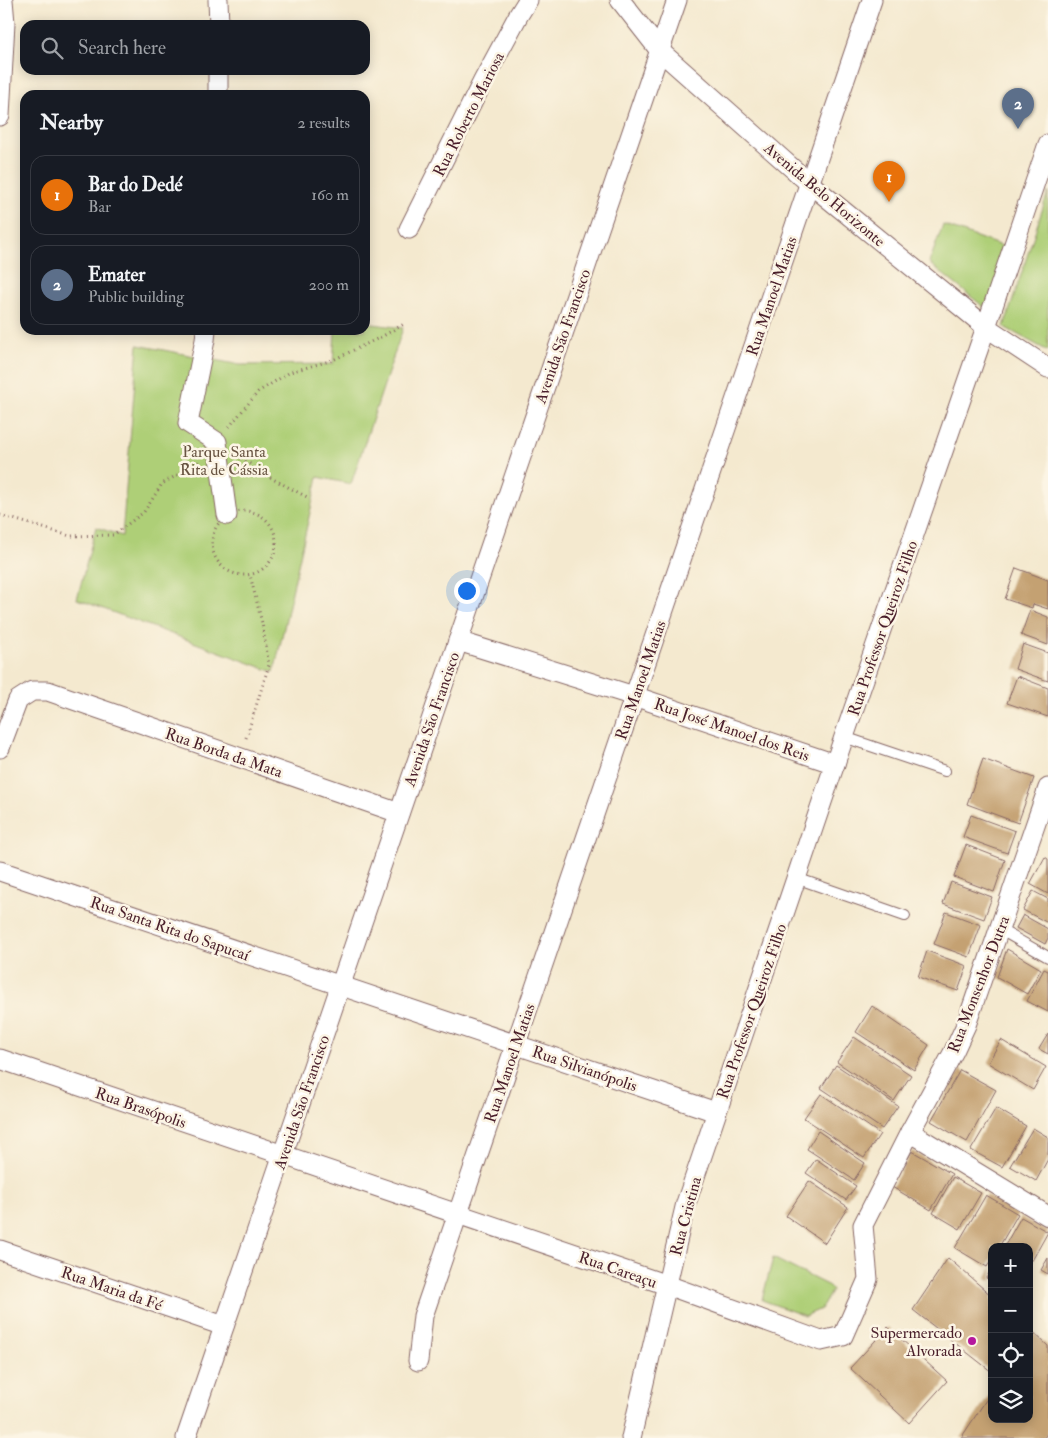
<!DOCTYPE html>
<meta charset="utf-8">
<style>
body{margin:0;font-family:"IM FELL Double Pica",serif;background:#242831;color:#f1f3f6}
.controls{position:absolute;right:15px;bottom:15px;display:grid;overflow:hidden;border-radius:10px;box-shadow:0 2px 12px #0003}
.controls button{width:45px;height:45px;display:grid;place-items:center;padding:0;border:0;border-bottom:1px solid #363941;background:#171b24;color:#f1f3f6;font:25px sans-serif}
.you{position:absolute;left:466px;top:590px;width:18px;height:18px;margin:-12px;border:4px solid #fff;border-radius:50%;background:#1a73e8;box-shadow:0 0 0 8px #1a73e833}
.badge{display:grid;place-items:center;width:32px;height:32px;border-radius:50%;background:#db2777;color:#fff;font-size:16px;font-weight:700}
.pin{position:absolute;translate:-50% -41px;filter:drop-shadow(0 1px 2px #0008)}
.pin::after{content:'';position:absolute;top:26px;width:18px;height:15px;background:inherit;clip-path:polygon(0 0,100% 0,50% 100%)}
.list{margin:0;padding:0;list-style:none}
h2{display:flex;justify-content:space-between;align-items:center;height:65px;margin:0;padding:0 20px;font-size:21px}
h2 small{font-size:16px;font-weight:400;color:#9ea1a6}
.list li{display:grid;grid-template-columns:32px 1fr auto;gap:15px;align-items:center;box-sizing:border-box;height:80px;margin:0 10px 10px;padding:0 10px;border:1px solid #363941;border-radius:15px}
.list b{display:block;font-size:19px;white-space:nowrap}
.list p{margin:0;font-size:16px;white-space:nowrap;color:#9ea1a6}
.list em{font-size:16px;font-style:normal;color:#9ea1a6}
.icon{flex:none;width:28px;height:28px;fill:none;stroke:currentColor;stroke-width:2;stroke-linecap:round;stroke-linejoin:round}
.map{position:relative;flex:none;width:1048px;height:1438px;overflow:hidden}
.search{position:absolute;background:#171b24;box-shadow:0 2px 12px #0003;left:20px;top:20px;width:350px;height:55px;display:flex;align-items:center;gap:12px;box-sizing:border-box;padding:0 18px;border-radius:15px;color:#9ea1a6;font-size:19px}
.panel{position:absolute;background:#171b24;box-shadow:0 2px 12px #0003;left:20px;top:90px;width:350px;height:245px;border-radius:15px}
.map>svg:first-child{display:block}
</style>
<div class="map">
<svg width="1048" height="1438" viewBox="0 0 1048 1438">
<rect width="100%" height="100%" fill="#fcf5e5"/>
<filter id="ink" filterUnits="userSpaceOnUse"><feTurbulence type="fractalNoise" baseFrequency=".02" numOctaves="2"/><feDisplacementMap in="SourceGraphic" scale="10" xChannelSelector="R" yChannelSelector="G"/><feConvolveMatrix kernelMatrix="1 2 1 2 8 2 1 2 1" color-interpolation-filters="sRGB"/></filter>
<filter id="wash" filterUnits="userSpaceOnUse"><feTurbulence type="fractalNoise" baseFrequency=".0096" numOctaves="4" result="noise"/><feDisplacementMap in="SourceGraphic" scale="20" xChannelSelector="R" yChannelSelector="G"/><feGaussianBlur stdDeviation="1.12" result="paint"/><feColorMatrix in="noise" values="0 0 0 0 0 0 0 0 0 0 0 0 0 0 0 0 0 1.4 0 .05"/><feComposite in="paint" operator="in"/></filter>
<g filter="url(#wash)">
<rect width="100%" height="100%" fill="#f4e9cf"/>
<g fill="#aecf77" stroke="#7c7751">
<polygon points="1048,192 1048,351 1004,327"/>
<polygon points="943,225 1010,249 989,311 929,263"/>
<polygon points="365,323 403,328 351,484 318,477 274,672 77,599 96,527 122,536 138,345 240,365 333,364 335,330 365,330"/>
<polygon points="773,1258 829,1286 832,1290 821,1309 805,1316 762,1300"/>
</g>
<g id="blocks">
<g fill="#c4a172">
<polygon points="1016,568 1048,580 1048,609 1033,604 1032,608 1005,599"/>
<polygon points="1030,610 1048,617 1048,645 1021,635"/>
<polygon points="1023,644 1048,653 1048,681 1015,669"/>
<polygon points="1017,676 1048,688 1048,717 1007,703"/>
<polygon points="983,759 1034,778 1018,823 967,804"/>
<polygon points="971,815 1015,831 1007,853 963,837"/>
<polygon points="966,845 1005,860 994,892 954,877"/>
<polygon points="1045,857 1048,859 1048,894 1030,884"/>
<polygon points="951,882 992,897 984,919 943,904"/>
<polygon points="1033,891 1048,899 1048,923 1023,910"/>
<polygon points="946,912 981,925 969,957 934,944"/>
<polygon points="1023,915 1048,929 1048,938 1045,944 1016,928"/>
<polygon points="1007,949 1041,969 1027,994 997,977"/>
<polygon points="927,951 967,966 958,991 918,977"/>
<polygon points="1044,969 1048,971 1048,1012 1027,1001"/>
<polygon points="872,1006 929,1045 914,1070 856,1032"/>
<polygon points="1048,1034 1048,1054 1039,1049"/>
<polygon points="854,1037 911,1075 894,1101 837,1062"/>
<polygon points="1001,1040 1046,1067 1033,1090 988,1063"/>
<polygon points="836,1065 898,1106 882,1129 821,1088"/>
<polygon points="960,1070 996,1090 967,1142 931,1121"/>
<polygon points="821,1094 880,1134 864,1158 804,1118"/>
<polygon points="996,1108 1026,1126 1002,1167 971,1150"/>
<polygon points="1033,1128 1048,1137 1048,1159 1036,1181 1010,1166"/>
<polygon points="818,1131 865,1163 854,1180 807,1149"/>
<polygon points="912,1151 952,1174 931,1210 892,1187"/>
<polygon points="816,1159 856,1186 846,1200 806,1173"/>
<polygon points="953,1177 981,1193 960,1229 933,1213"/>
<polygon points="809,1181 848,1207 825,1243 786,1216"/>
<polygon points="986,1195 1018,1214 999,1247 992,1247 992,1259 987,1267 955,1248"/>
<polygon points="1021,1217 1048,1232 1029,1266 1029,1247 1004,1247"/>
<polygon points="948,1258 992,1296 992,1372 913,1310"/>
<polygon points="1048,1258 1048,1274 1041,1270"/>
<polygon points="992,1268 992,1281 986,1278"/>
<polygon points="888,1327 947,1381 909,1423 850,1368"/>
<polygon points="1029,1328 1048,1346 1048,1432 1044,1438 961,1438 992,1391 992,1419 1029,1419"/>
</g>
</g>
</g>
<g filter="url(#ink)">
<use href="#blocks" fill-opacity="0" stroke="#866664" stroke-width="1"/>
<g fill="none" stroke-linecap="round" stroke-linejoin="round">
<g stroke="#866664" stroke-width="12">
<g id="service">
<polyline points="844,737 945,771"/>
<polyline points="796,878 905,916"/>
<polyline points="999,929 1048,957"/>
</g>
</g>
<g stroke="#866664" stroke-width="21">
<g id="minor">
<polyline points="218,0 219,25"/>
<polyline points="620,0 660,51 809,183 986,327 1048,368"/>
<polyline points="218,95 218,70"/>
<polyline points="0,116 5,23 3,0"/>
<polyline points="409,229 483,81 518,16 528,0"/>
<polyline points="206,330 205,340 188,423 217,442 227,515"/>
<polyline points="458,641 634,696 835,764"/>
<polyline points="0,748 18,700 32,691 48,691 399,813"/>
<polyline points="0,871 716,1112"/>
<polyline points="0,1059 667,1285 821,1341 843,1336 868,1279 863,1225 910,1132 954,1051 966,1025 1048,788"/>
<polyline points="910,1132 1048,1216"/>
<polyline points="0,1250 224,1326"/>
<polyline points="418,1361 423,1316 872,0"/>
<polyline points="186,1438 677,0"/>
<polyline points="631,1438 686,1203 844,737 986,327 1048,144"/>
</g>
</g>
<g stroke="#866664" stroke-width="3" stroke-dasharray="1 4" stroke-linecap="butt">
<polyline points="229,427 258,392 290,372 333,360 383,336 404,324"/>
<polyline points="241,458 271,478 307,497"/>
<circle cx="244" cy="543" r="32"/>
<polyline points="0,515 70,536 113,535 144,512 162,484 199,462"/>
<polyline points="246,738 269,665 262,623 250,575"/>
</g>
<use href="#service" stroke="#fff" stroke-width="10"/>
<use href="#minor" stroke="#fff" stroke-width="19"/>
</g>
</g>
<circle fill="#b5179e" stroke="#fcf5e5" stroke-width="2" cx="972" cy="1341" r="5"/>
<g text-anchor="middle" stroke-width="5" stroke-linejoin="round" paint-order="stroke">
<g font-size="16" fill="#4a1f2b" stroke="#fcf5e5">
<text transform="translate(468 114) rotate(-63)" y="6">Rua Roberto Mariosa</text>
<text transform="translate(825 194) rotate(40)" y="6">Avenida Belo Horizonte</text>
<text transform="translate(771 296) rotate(-71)" y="6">Rua Manoel Matias</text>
<text transform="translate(562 336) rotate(-71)" y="6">Avenida São Francisco</text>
<text transform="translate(882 628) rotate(-71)" y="6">Rua Professor Queiroz Filho</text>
<text transform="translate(640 680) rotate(-71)" y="6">Rua Manoel Matias</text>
<text transform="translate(431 719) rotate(-71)" y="6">Avenida São Francisco</text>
<text transform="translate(732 729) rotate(19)" y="6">Rua José Manoel dos Reis</text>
<text transform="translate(224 752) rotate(19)" y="6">Rua Borda da Mata</text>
<text transform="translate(170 928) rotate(19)" y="6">Rua Santa Rita do Sapucaí</text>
<text transform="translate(978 984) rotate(-69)" y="6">Rua Monsenhor Dutra</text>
<text transform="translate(751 1011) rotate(-71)" y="6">Rua Professor Queiroz Filho</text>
<text transform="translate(509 1063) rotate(-71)" y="6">Rua Manoel Matias</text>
<text transform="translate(585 1068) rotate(19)" y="6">Rua Silvianópolis</text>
<text transform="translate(301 1102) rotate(-71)" y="6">Avenida São Francisco</text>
<text transform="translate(141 1107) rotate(19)" y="6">Rua Brasópolis</text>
<text transform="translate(685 1216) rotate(-75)" y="6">Rua Cristina</text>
<text transform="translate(618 1269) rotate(19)" y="6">Rua Careaçu</text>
<text transform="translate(112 1288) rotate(19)" y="6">Rua Maria da Fé</text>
</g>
<g font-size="16" fill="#685442" stroke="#fcf5e5">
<text x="224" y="457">Parque Santa<tspan x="224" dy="18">Rita de Cássia</tspan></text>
</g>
<g font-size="16" fill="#4a1f2b" stroke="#fcf5e5" text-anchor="end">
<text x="962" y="1338">Supermercado<tspan x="962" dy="18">Alvorada</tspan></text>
</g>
</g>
</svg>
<div class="controls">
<button>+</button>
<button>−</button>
<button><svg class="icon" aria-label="locate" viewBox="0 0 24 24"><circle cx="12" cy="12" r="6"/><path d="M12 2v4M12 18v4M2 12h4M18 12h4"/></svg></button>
<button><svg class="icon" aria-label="layers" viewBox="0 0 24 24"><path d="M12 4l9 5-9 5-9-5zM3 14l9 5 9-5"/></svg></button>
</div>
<div class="you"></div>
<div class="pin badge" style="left:889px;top:202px;background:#e8710a">1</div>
<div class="pin badge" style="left:1018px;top:129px;background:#5c6f8a">2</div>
<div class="search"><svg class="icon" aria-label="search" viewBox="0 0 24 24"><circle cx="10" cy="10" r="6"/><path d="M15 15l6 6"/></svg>Search here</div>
<section class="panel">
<h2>Nearby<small>2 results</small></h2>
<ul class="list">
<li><span class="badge" style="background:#e8710a">1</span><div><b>Bar do Dedé</b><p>Bar</p></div><em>160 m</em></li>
<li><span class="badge" style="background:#5c6f8a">2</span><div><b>Emater</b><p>Public building</p></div><em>200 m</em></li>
</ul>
</section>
</div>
